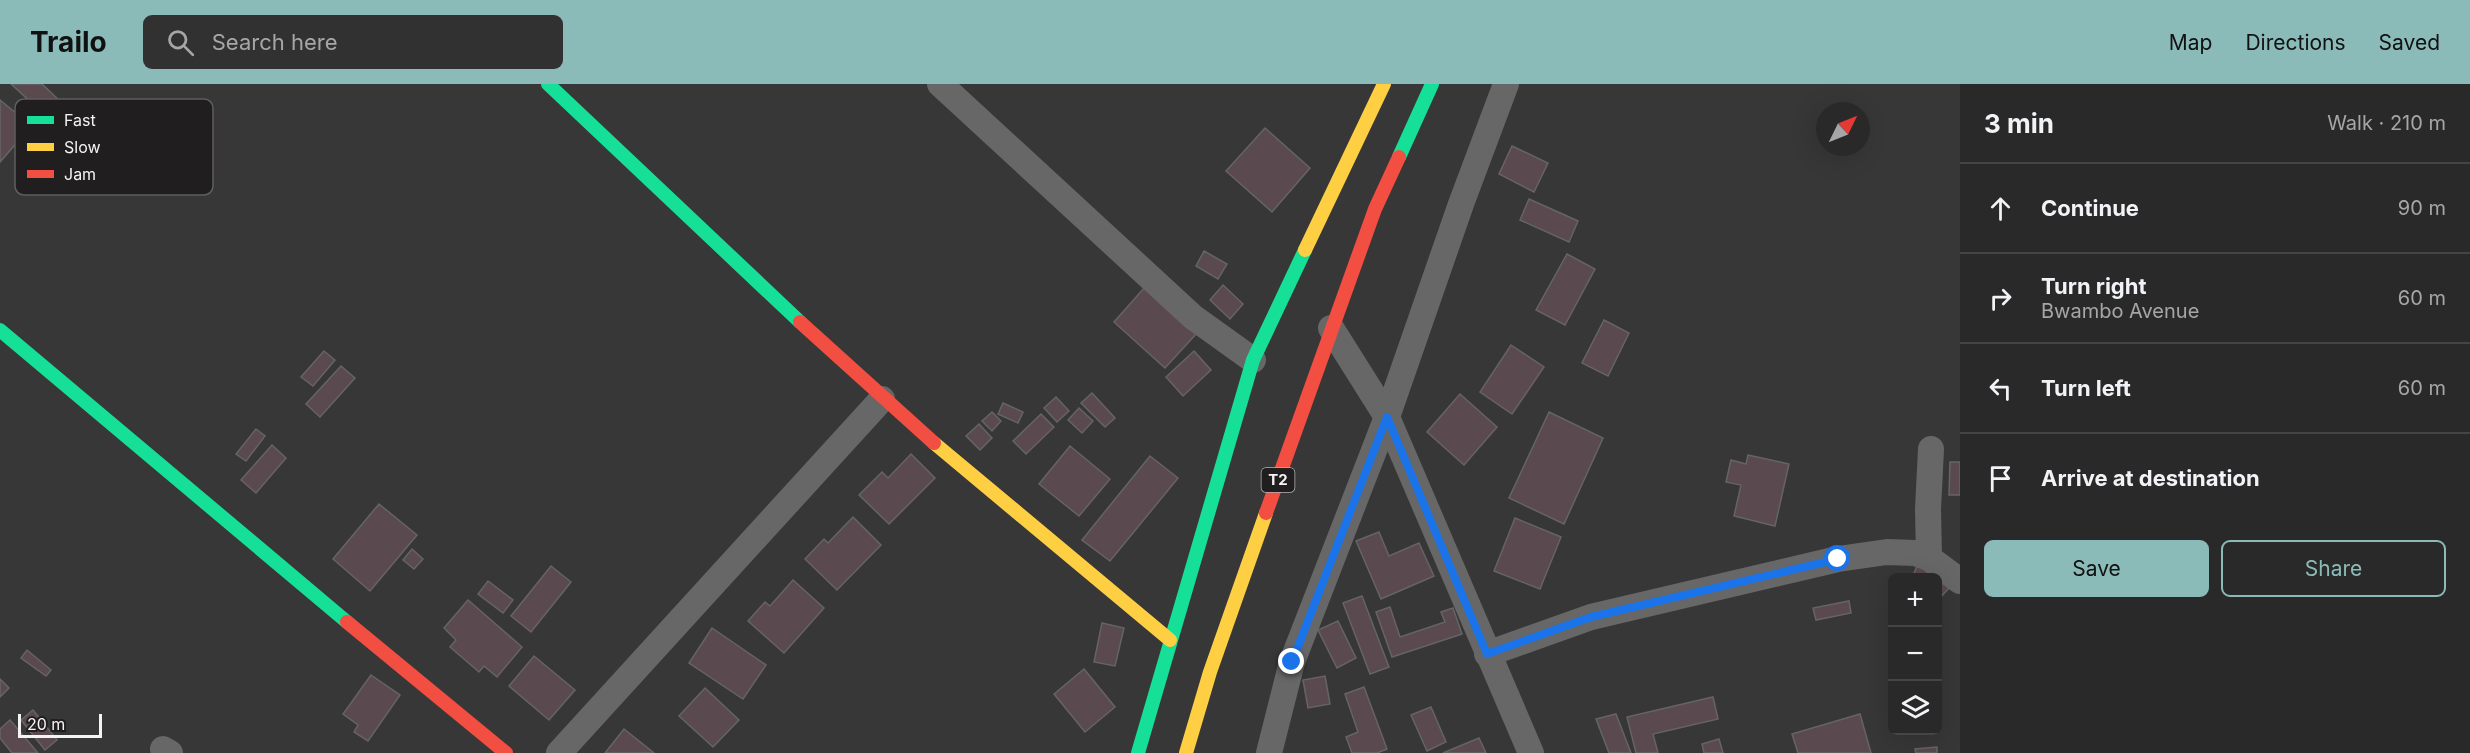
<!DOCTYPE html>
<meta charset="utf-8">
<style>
body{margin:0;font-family:Inter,sans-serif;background:#323131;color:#f1f3f6}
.controls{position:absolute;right:18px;bottom:18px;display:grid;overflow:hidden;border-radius:9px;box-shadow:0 6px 24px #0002}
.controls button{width:54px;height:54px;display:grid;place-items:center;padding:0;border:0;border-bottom:2px solid #464546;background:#2a2929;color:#f1f3f6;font:30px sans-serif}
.compass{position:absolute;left:1816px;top:18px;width:54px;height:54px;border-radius:50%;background:#2a2929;box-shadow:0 6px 24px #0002;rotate:47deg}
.scale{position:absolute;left:18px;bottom:15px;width:84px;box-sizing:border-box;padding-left:6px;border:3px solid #f5f3f3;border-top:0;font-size:16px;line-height:21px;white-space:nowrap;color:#f5f3f3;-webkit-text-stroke:4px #201e1f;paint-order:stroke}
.stop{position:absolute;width:18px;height:18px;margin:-14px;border:4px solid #1a73e8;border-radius:50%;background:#fff}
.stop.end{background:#1a73e8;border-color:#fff;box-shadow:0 2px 6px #0008}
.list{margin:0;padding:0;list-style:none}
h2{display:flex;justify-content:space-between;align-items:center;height:78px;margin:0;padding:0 24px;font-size:26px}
h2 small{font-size:20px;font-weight:400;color:#a5a6a8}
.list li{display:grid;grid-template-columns:39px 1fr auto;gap:18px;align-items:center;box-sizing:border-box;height:90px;padding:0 24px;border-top:2px solid #464546}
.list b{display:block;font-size:22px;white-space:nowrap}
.list p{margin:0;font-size:20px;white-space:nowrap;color:#a5a6a8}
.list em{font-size:20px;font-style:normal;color:#a5a6a8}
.actions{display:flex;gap:12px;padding:18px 24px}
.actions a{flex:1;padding:14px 0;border:2px solid #8bbbb9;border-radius:9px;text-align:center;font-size:21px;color:#8bbbb9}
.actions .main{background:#8bbbb9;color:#111}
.icon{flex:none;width:33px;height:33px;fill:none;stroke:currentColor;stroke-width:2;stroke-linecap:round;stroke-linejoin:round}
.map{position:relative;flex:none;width:1960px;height:669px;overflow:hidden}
header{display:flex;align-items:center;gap:36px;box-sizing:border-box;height:84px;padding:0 30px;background:#8bbbb9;color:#111}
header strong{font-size:28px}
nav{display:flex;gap:33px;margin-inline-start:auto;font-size:21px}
.search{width:420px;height:54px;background:#323131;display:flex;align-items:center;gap:15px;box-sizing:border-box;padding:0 21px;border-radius:9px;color:#a5a6a8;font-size:22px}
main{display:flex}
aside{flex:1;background:#2a2929}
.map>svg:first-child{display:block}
</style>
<header>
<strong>Trailo</strong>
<div class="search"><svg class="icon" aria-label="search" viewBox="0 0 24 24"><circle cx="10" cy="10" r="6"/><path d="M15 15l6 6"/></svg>Search here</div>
<nav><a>Map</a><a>Directions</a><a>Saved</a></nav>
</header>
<main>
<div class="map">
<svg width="1960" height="669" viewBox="0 0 1960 669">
<rect width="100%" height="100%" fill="#383737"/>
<g fill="#5a494f" stroke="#656464" stroke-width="1.5">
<polygon points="11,0 42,0 61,18 47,33"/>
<polygon points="0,16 22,34 17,40 26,48 0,78"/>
<polygon points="1265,44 1310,84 1272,128 1226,87"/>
<polygon points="1512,62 1548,79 1534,108 1499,90"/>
<polygon points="1529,115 1578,137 1569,158 1520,136"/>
<polygon points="1204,167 1227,180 1218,195 1196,182"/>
<polygon points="1567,170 1595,185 1565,241 1536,226"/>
<polygon points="1223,201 1243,220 1230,235 1210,216"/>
<polygon points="1145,203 1197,249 1165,284 1114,238"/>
<polygon points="1604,236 1629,249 1608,292 1582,279"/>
<polygon points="1511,261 1544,283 1512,330 1480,308"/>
<polygon points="324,267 335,276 313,302 301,293"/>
<polygon points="1194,267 1211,286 1183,312 1166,293"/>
<polygon points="341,282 355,294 320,333 306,320"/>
<polygon points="1092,309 1115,334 1105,343 1081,319"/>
<polygon points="1460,310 1497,343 1464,381 1427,348"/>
<polygon points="1056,313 1069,327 1057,338 1044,324"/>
<polygon points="1003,319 1023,328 1018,339 998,330"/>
<polygon points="1079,324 1093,337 1082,349 1068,336"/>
<polygon points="992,328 1001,337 992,347 982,337"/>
<polygon points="1549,328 1603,354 1564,440 1509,414"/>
<polygon points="1041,330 1054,343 1026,370 1013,357"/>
<polygon points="979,340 992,354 980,366 966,352"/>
<polygon points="256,345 265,352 246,377 236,370"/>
<polygon points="272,361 286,374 256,409 241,396"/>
<polygon points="1070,362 1110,395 1079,432 1039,400"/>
<polygon points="911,370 935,394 889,440 859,411 882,388 888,394"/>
<polygon points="1748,371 1789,380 1775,442 1734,432 1741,401 1726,398 1731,376 1746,380"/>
<polygon points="1150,372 1178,394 1110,477 1082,456"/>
<polygon points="1950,378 1960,378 1960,411 1949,411"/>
<polygon points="379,420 417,451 370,507 333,475"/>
<polygon points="853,433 881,461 837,506 805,475 824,455 828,459"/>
<polygon points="1515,434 1561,453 1540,505 1494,487"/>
<polygon points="1379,448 1389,472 1419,459 1434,492 1381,515 1356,457"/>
<polygon points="412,465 423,475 414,485 403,476"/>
<polygon points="1923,479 1950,503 1938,516 1938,494 1912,494 1917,482"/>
<polygon points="551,482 571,498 531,548 511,532"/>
<polygon points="793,496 824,524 784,569 748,537 765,518 770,522"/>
<polygon points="488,497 513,516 503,529 478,510"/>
<polygon points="1362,512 1389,583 1370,590 1343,519"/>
<polygon points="468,516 522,563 497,593 484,582 479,588 450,563 456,556 444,544"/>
<polygon points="1849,517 1851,529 1816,536 1813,524"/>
<polygon points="1390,523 1400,553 1445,538 1441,528 1453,524 1462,550 1392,573 1376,528"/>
<polygon points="1338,537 1356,574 1337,584 1318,546"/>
<polygon points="1102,539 1124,544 1115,582 1094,578"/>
<polygon points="712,544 766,581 743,615 689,579"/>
<polygon points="27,566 51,586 46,592 21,574"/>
<polygon points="534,572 575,606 549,636 509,602"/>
<polygon points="1084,585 1115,623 1085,648 1054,610"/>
<polygon points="371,591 400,611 368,657 354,648 358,641 343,630"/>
<polygon points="1325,592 1330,620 1308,624 1303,596"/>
<polygon points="0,595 9,604 0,613"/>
<polygon points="1364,603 1387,665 1377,669 1352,669 1346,653 1358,648 1345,610"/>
<polygon points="705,604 739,636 713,663 679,632"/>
<polygon points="1713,613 1718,635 1653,650 1658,669 1636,669 1627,633"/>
<polygon points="1431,623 1446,658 1427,667 1411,631"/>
<polygon points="33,626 57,656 45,666 21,636"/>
<polygon points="1616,630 1631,669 1609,669 1596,635"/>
<polygon points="1860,630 1871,669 1798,669 1792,650"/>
<polygon points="10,636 38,669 12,669 0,654 0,645"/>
<polygon points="624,645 654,669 605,669"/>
<polygon points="1479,654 1486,669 1443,669"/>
<polygon points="1719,655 1723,669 1704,669 1702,660"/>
<polygon points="1937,663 1937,669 1916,669 1915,665"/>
</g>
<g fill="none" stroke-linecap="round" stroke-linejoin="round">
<g stroke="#686767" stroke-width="26">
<polyline points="940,0 1193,233 1253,276"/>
<polyline points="1331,244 1387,333 1531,669"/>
<polyline points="1929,474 1928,425 1931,365"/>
<polyline points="1487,570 1591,533 1838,475 1887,468 1915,469 1929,474 1960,497"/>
<polyline points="163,665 170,669"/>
<polyline points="559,669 882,315"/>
<polyline points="1269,669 1292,578 1387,333 1461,120 1506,0"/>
</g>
<g stroke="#16e098" stroke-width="14">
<polyline points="548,0 800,238"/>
<polyline points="1399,73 1432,0"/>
<polyline points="0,246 347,538"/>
<polyline points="1138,669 1253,276 1305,166"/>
</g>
<g stroke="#ffcf43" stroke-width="14">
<polyline points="1305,166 1384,0"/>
<polyline points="934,359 1170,556"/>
<polyline points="1186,669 1210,588 1266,429"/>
</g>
<g stroke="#f24e42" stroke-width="14">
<polyline points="800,238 934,359"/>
<polyline points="1266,429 1375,125 1399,73"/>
<polyline points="347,538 506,669"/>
</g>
</g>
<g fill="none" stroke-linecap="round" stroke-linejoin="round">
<polyline stroke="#1a73e8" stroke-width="8" points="1292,578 1387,333 1487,570 1591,533 1838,475"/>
</g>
<g text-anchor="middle" stroke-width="5" stroke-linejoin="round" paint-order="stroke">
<rect fill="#201e1f" stroke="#b5b3b3" stroke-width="1.5" x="1261.5" y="384" width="33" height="24" rx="4.5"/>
<g font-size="15" font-weight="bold" fill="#f5f3f3">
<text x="1278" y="401">T2</text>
</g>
</g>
<rect x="15" y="15" width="198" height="96" rx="9" fill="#201e1f" stroke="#605e5f" stroke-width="1.5"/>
<rect x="27" y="32" width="27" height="8" fill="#16e098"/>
<rect x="27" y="59" width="27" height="8" fill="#ffcf43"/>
<rect x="27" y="86" width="27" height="8" fill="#f24e42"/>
<g font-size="16" fill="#f5f3f3">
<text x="64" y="42">Fast</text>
<text x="64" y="69">Slow</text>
<text x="64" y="96">Jam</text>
</g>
</svg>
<div class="controls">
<button>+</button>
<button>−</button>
<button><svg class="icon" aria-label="layers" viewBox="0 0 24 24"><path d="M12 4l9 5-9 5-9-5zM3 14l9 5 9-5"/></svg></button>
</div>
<svg class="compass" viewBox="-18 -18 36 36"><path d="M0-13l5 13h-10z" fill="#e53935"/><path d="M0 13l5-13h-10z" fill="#a5a6a8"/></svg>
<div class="scale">20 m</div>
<div class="stop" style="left:1838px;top:475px"></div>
<div class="stop end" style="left:1292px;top:578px"></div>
</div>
<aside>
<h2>3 min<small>Walk · 210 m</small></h2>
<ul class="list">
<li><svg class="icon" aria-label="ahead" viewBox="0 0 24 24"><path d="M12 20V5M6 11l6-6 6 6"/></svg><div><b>Continue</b></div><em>90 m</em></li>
<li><svg class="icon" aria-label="right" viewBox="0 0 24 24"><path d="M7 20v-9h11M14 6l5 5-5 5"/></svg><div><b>Turn right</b><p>Bwambo Avenue</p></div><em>60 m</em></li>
<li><svg class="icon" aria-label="left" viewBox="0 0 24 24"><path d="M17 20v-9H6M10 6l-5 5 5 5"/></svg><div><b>Turn left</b></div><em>60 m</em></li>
<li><svg class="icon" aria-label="arrive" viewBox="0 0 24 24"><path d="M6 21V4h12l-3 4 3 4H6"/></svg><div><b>Arrive at destination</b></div></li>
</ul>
<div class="actions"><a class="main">Save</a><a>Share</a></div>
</aside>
</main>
